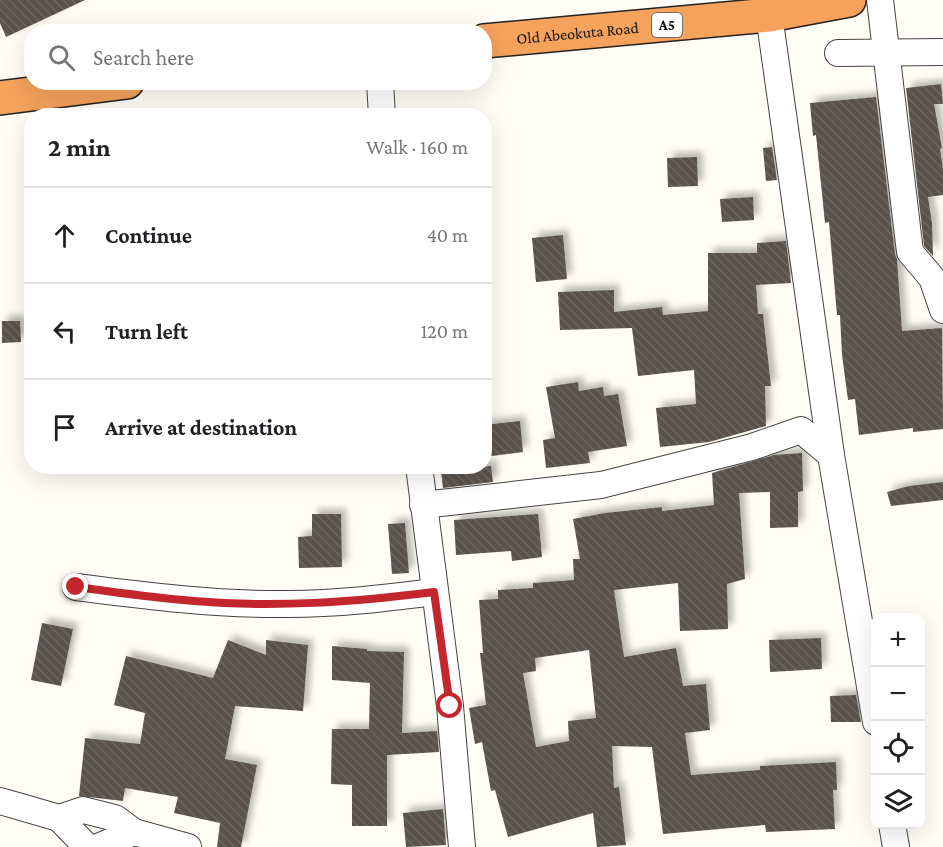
<!DOCTYPE html>
<meta charset="utf-8">
<style>
body{margin:0;font-family:"Crimson Pro",serif;background:#f6f6f6;color:#202124}
.controls{position:absolute;right:18px;bottom:18px;display:grid;overflow:hidden;border-radius:12px;box-shadow:0 6px 24px #0002}
.controls button{width:54px;height:54px;display:grid;place-items:center;padding:0;border:0;border-bottom:2px solid #e0e0e0;background:#fff;color:#202124;font:30px sans-serif}
.stop{position:absolute;width:18px;height:18px;margin:-14px;border:4px solid #c4262e;border-radius:50%;background:#fff}
.stop.end{background:#c4262e;border-color:#fff;box-shadow:0 2px 6px #0008}
.list{margin:0;padding:0;list-style:none}
h2{display:flex;justify-content:space-between;align-items:center;height:78px;margin:0;padding:0 24px;font-size:26px}
h2 small{font-size:20px;font-weight:400;color:#757577}
.list li{display:grid;grid-template-columns:39px 1fr auto;gap:18px;align-items:center;box-sizing:border-box;height:96px;padding:0 24px;border-top:2px solid #e0e0e0}
.list b{display:block;font-size:22px;white-space:nowrap}
.list em{font-size:20px;font-style:normal;color:#757577}
.icon{flex:none;width:33px;height:33px;fill:none;stroke:currentColor;stroke-width:2;stroke-linecap:round;stroke-linejoin:round}
.map{position:relative;flex:none;width:943px;height:847px;overflow:hidden}
.search{position:absolute;background:#fff;box-shadow:0 6px 24px #0002;left:24px;top:24px;width:468px;height:66px;display:flex;align-items:center;gap:15px;box-sizing:border-box;padding:0 21px;border-radius:24px;color:#757577;font-size:22px}
.panel{position:absolute;background:#fff;box-shadow:0 6px 24px #0002;left:24px;top:108px;width:468px;height:366px;border-radius:24px}
.map>svg:first-child{display:block}
</style>
<div class="map">
<svg width="943" height="847" viewBox="0 0 943 847">
<defs>
<pattern id="building-back-hatch" width="6" height="6" patternUnits="userSpaceOnUse" patternTransform="scale(1.5)"><rect width="6" height="6" fill="#5a524d"/><path d="M-1 5l2 2M0 0l6 6M5-1l2 2" fill="none" stroke="#6d6662"/></pattern>
<filter id="shadow"><feDropShadow dx="5.5" dy="-5.5" stdDeviation="3" flood-color="#0004"/></filter>
</defs>
<rect width="100%" height="100%" fill="#fffdf5"/>
<g fill="url(#building-back-hatch)" fill-rule="evenodd" filter="url(#shadow)">
<polygon points="0,0 85,0 6,37 0,23"/>
<polygon points="941,84 943,104 934,104 942,148 940,149 943,169 943,195 928,197 932,223 933,256 924,246 906,88"/>
<polygon points="876,97 895,254 897,259 902,331 942,328 943,429 913,432 913,428 859,435 855,399 848,400 842,355 840,315 837,315 829,222 825,223 816,135 813,136 810,103"/>
<polygon points="772,147 777,180 766,181 763,148"/>
<polygon points="697,157 698,186 668,187 667,158"/>
<polygon points="753,197 754,220 722,222 720,199"/>
<polygon points="563,235 567,279 536,282 532,238"/>
<polygon points="786,241 791,283 756,285 758,314 763,314 771,386 765,386 766,426 709,442 660,447 656,408 696,404 694,370 638,376 632,328 560,330 558,292 614,290 614,312 662,307 663,315 708,311 708,253 757,253 757,243"/>
<polygon points="2,321 20,321 21,342 2,343"/>
<polygon points="578,382 579,391 603,387 604,396 618,394 627,446 588,452 590,463 546,468 543,440 555,438 546,387"/>
<polygon points="520,421 523,452 484,457 484,425"/>
<path d="M 802,453 L 803,491 L 798,492 L 798,527 L 770,528 L 770,492 L 739,493 L 745,579 L 727,584 L 728,629 L 680,631 L 678,583 L 614,590 L 624,657 L 676,648 L 683,686 L 706,684 L 710,730 L 685,733 L 691,775 L 760,770 L 760,766 L 836,762 L 837,790 L 833,790 L 835,829 L 766,832 L 765,825 L 663,834 L 652,747 L 612,746 L 614,788 L 619,787 L 626,845 L 597,847 L 593,813 L 508,837 L 495,790 L 491,791 L 482,742 L 475,744 L 469,708 L 486,705 L 480,653 L 483,653 L 479,600 L 498,599 L 498,590 L 533,588 L 533,583 L 574,580 L 573,559 L 580,559 L 573,519 L 605,513 L 662,507 L 662,511 L 714,505 L 712,473 L 774,455 ZM 589,650 L 596,718 L 568,721 L 569,741 L 536,747 L 523,673 L 536,671 L 535,658 Z"/>
<polygon points="491,466 493,482 443,488 441,472"/>
<polygon points="943,482 943,500 891,506 887,492 909,486"/>
<polygon points="312,514 341,514 342,567 299,568 298,537 312,536"/>
<polygon points="538,514 542,557 512,561 511,551 456,555 454,520"/>
<polygon points="405,523 409,573 392,574 388,524"/>
<polygon points="42,623 73,629 61,686 31,680"/>
<polygon points="821,638 822,669 770,672 769,640"/>
<polygon points="228,640 266,655 266,640 308,645 303,711 235,706 225,759 257,765 241,847 217,847 220,823 174,813 178,797 125,788 123,801 79,796 85,738 140,744 145,713 114,705 126,656 213,678"/>
<polygon points="332,646 367,649 367,651 404,652 402,733 437,731 439,752 387,755 387,826 352,826 352,785 331,784 332,729 369,729 370,683 332,680"/>
<polygon points="856,695 861,722 831,722 830,696"/>
<polygon points="443,809 446,845 406,847 403,813"/>
</g>
<g fill="none" stroke-linecap="round" stroke-linejoin="round">
<g stroke="#444" stroke-width="28">
<g id="minor">
<polyline points="880,0 910,252 932,278 943,310"/>
<polyline points="769,15 831,455 876,722"/>
<polyline points="838,53 943,52"/>
<polyline points="380,82 382,116"/>
<polyline points="419,466 450,706 462,847"/>
<polyline points="423,505 601,485 752,447 801,430 831,455"/>
<path d="M 76,587 C 147,596 218,605 289,604 C 338,604 386,598 434,592"/>
<polyline points="0,801 59,818 83,810 115,818 134,832 188,847"/>
<polyline points="59,818 87,847"/>
<polyline points="892,824 896,847"/>
<polyline points="98,847 134,832"/>
</g>
</g>
<g stroke="#222" stroke-width="36">
<g id="highway">
<path id="s1" d="M 484,41 L 769,15 L 849,0"/>
<polyline points="0,98 127,82"/>
</g>
</g>
<use href="#minor" stroke="#fff" stroke-width="26"/>
<use href="#highway" stroke="#f5a25d" stroke-width="33"/>
</g>
<g fill="none" stroke-linecap="round" stroke-linejoin="round">
<path stroke="#c4262e" stroke-width="8" d="M 76,587 C 115,592 154,598 194,601 C 274,608 354,602 434,592 L 450,706"/>
</g>
<g text-anchor="middle" stroke-width="6" stroke-linejoin="round" paint-order="stroke">
<rect fill="#fff" stroke="#585858" stroke-width="1.5" x="652" y="13" width="30" height="24" rx="4.5"/>
<g font-size="15" font-weight="bold" fill="#111">
<text x="667" y="30">A5</text>
</g>
<g font-size="16" fill="#111" stroke="#fff">
<text dy="6" stroke="none"><textPath href="#s1" startOffset="94">Old Abeokuta Road</textPath></text>
</g>
</g>
</svg>
<div class="controls">
<button>+</button>
<button>−</button>
<button><svg class="icon" aria-label="locate" viewBox="0 0 24 24"><circle cx="12" cy="12" r="6"/><path d="M12 2v4M12 18v4M2 12h4M18 12h4"/></svg></button>
<button><svg class="icon" aria-label="layers" viewBox="0 0 24 24"><path d="M12 4l9 5-9 5-9-5zM3 14l9 5 9-5"/></svg></button>
</div>
<div class="stop" style="left:450px;top:706px"></div>
<div class="stop end" style="left:76px;top:587px"></div>
<div class="search"><svg class="icon" aria-label="search" viewBox="0 0 24 24"><circle cx="10" cy="10" r="6"/><path d="M15 15l6 6"/></svg>Search here</div>
<section class="panel">
<h2>2 min<small>Walk · 160 m</small></h2>
<ul class="list">
<li><svg class="icon" aria-label="ahead" viewBox="0 0 24 24"><path d="M12 20V5M6 11l6-6 6 6"/></svg><div><b>Continue</b></div><em>40 m</em></li>
<li><svg class="icon" aria-label="left" viewBox="0 0 24 24"><path d="M17 20v-9H6M10 6l-5 5 5 5"/></svg><div><b>Turn left</b></div><em>120 m</em></li>
<li><svg class="icon" aria-label="arrive" viewBox="0 0 24 24"><path d="M6 21V4h12l-3 4 3 4H6"/></svg><div><b>Arrive at destination</b></div></li>
</ul>
</section>
</div>
